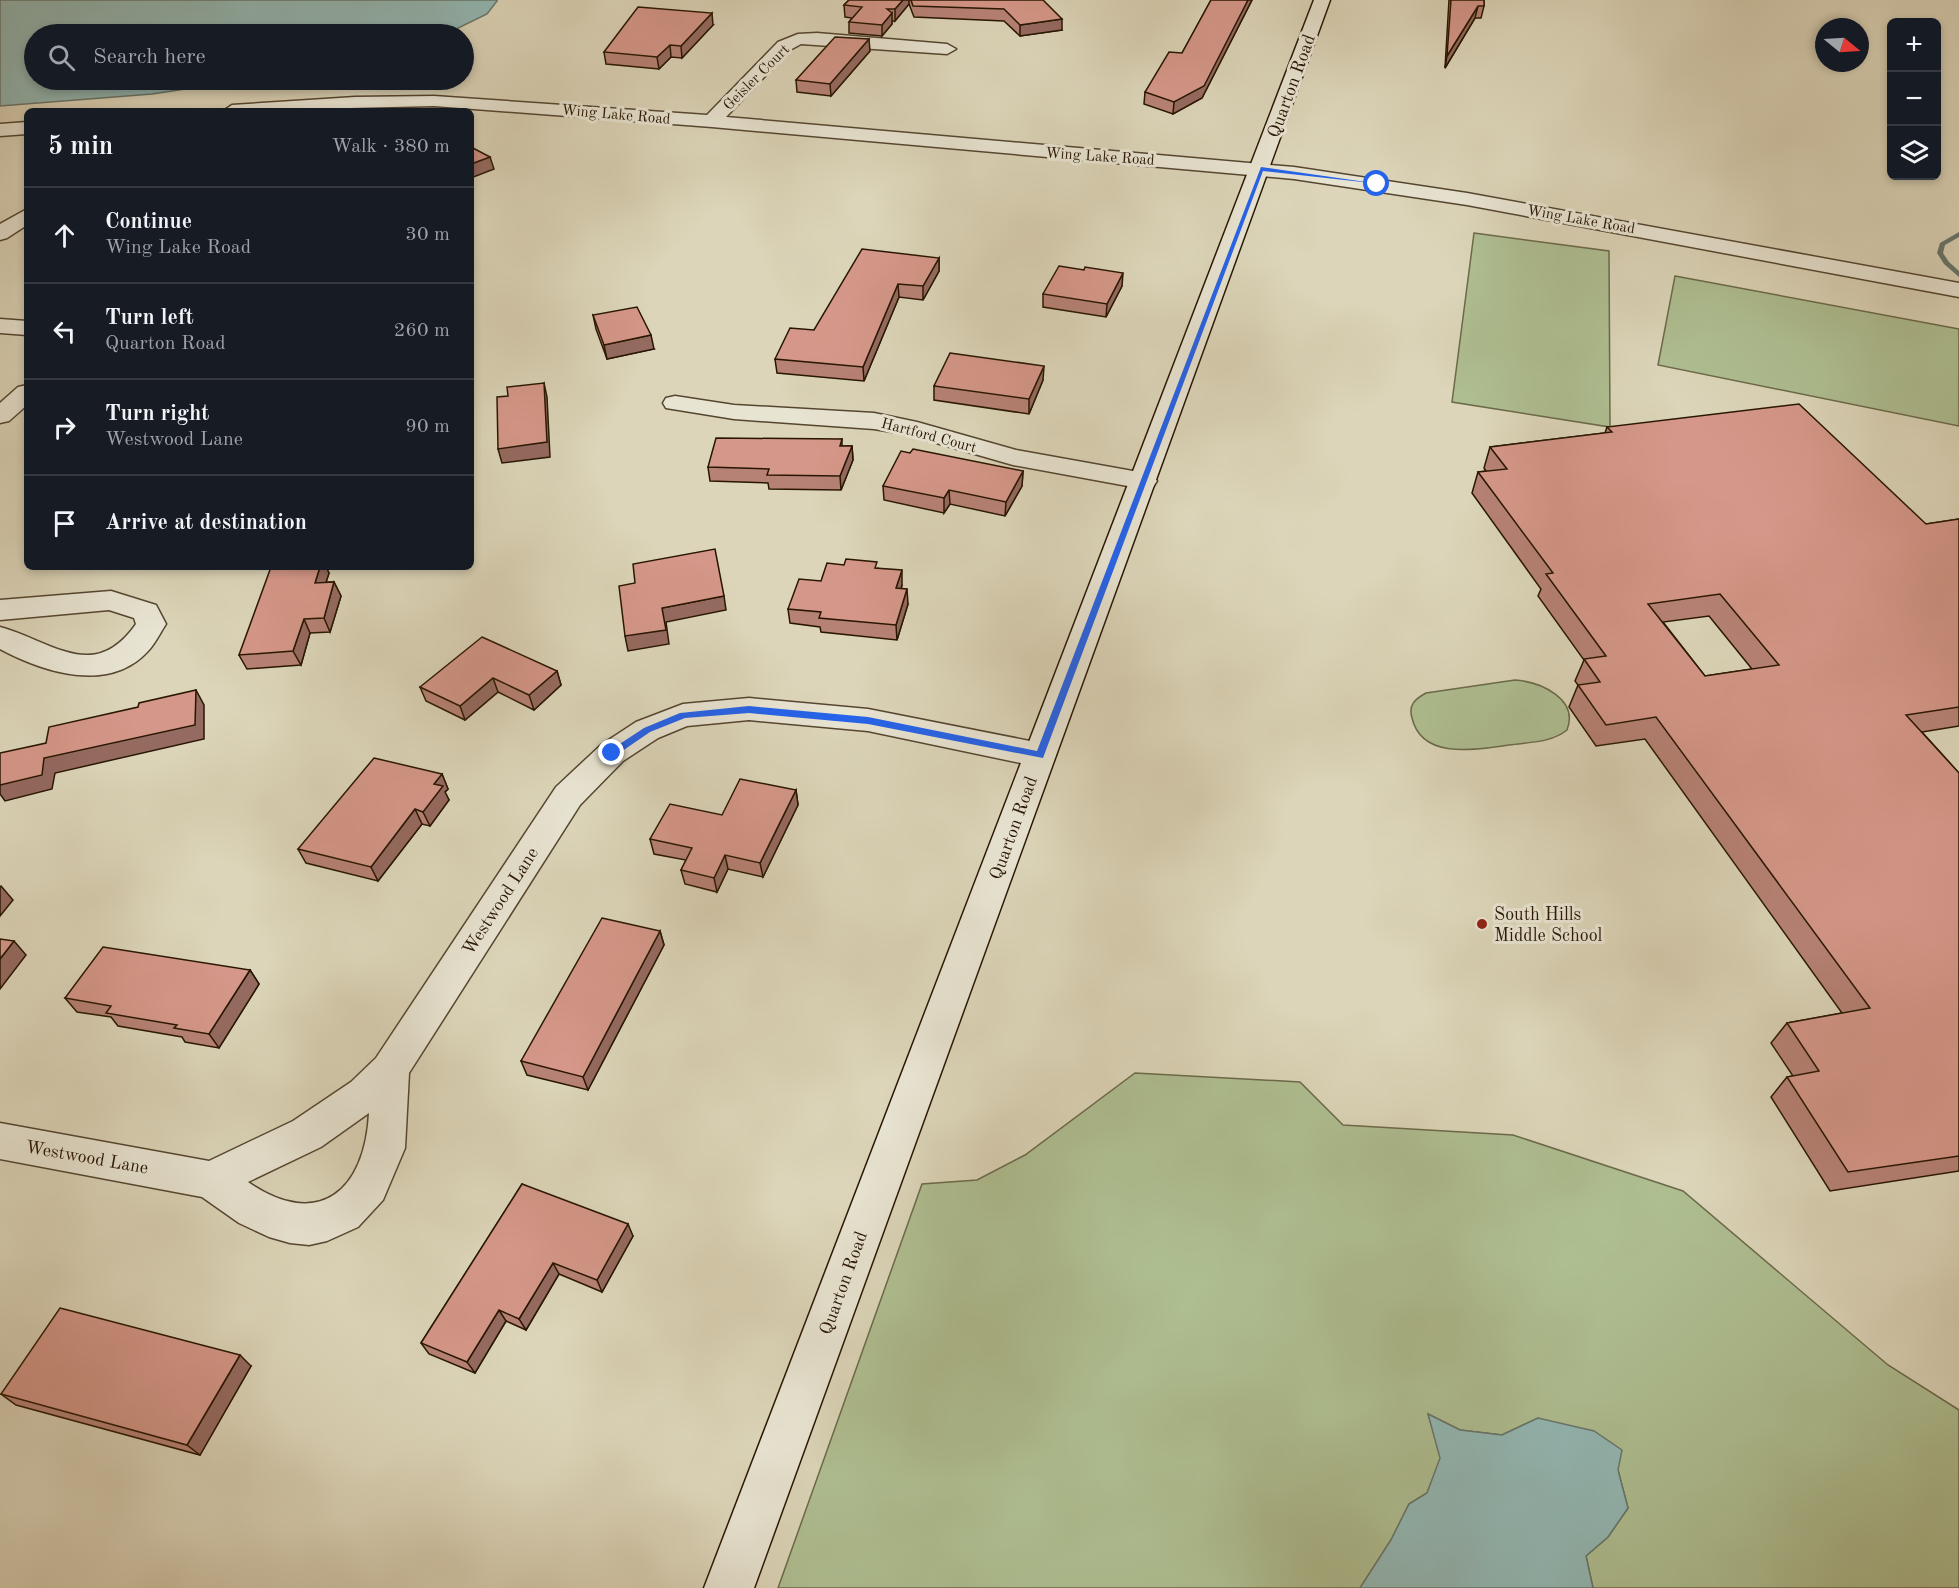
<!DOCTYPE html>
<meta charset="utf-8">
<style>
body{margin:0;font-family:"Old Standard TT",serif;background:#242831;color:#f1f3f6}
.controls{position:absolute;right:18px;top:18px;display:grid;overflow:hidden;border-radius:9px;box-shadow:0 3px 9px #0003}
.controls button{width:54px;height:54px;display:grid;place-items:center;padding:0;border:0;border-bottom:2px solid #363941;background:#171b24;color:#f1f3f6;font:30px sans-serif}
.compass{position:absolute;left:1815px;top:18px;width:54px;height:54px;border-radius:50%;background:#171b24;box-shadow:0 3px 9px #0003;rotate:108deg}
.stop{position:absolute;width:18px;height:18px;margin:-14px;border:4px solid #2563eb;border-radius:50%;background:#fff}
.stop.end{background:#2563eb;border-color:#fff;box-shadow:0 2px 6px #0008}
.list{margin:0;padding:0;list-style:none}
h2{display:flex;justify-content:space-between;align-items:center;height:78px;margin:0;padding:0 24px;font-size:26px}
h2 small{font-size:20px;font-weight:400;color:#9ea1a6}
.list li{display:grid;grid-template-columns:39px 1fr auto;gap:18px;align-items:center;box-sizing:border-box;height:96px;padding:0 24px;border-top:2px solid #363941}
.list b{display:block;font-size:22px;white-space:nowrap}
.list p{margin:0;font-size:20px;white-space:nowrap;color:#9ea1a6}
.list em{font-size:20px;font-style:normal;color:#9ea1a6}
.icon{flex:none;width:33px;height:33px;fill:none;stroke:currentColor;stroke-width:2;stroke-linecap:round;stroke-linejoin:round}
.map{position:relative;flex:none;width:1959px;height:1588px;overflow:hidden}
.search{position:absolute;background:#171b24;box-shadow:0 3px 9px #0003;left:24px;top:24px;width:450px;height:66px;display:flex;align-items:center;gap:15px;box-sizing:border-box;padding:0 21px;border-radius:33px;color:#9ea1a6;font-size:22px}
.panel{position:absolute;background:#171b24;box-shadow:0 3px 9px #0003;left:24px;top:108px;width:450px;height:462px;border-radius:9px}
.map>svg:first-child{display:block}
</style>
<div class="map">
<svg width="1959" height="1588" viewBox="0 0 1959 1588">
<rect width="100%" height="100%" fill="#dcd5b9"/>
<filter id="stains"><feTurbulence type="fractalNoise" baseFrequency=".00333" numOctaves="4"/><feColorMatrix values="0 0 0 0 .2 0 0 0 0 .09 0 0 0 0 .02 0 0 0 .5 -.17"/></filter>
<radialGradient id="worn" r=".72"><stop offset=".6" stop-color="#630" stop-opacity="0"/><stop offset="1" stop-color="#630" stop-opacity=".3"/></radialGradient>
<g fill="#aebe91" stroke="#6b6a4a" stroke-width="1.5">
<polygon points="1474,233 1609,251 1610,427 1452,402"/>
<polygon points="1675,276 1959,329 1959,426 1658,365"/>
<path d="M 1515,680 C 1541,682 1579,699 1567,730 C 1551,743 1529,742 1509,745 C 1478,749 1422,761 1412,718 C 1408,705 1415,699 1426,693 Z"/>
<polygon points="1135,1073 1300,1082 1343,1125 1513,1135 1683,1191 1888,1365 1959,1410 1959,1588 1593,1588 1586,1556 1608,1537 1628,1508 1618,1470 1538,1418 1502,1435 1460,1430 1428,1414 1441,1458 1427,1493 1409,1504 1391,1540 1360,1588 778,1588 922,1184 977,1180 1025,1155"/>
</g>
<g fill="#93b8b4" stroke="#68776d" stroke-width="1.5">
<polygon points="0,0 497,0 497,1 487,14 446,34 34,34 34,80 246,80 152,94 0,106"/>
<polygon points="1428,1414 1460,1430 1502,1435 1538,1418 1594,1431 1622,1450 1618,1470 1628,1508 1608,1537 1586,1556 1593,1588 1360,1588 1391,1540 1409,1504 1427,1493 1440,1458"/>
</g>
<g fill="none" stroke-linecap="round" stroke-linejoin="round">
<polygon fill="#68776d" fill-rule="evenodd" points="1959,232 1959,237 1945,245 1943,253 1949,262 1959,271 1959,277 1944,264 1937,253 1940,243"/>
<g stroke="#554630" stroke-width="3">
<g id="street">
<polygon points="817,33 947,44 956,49 947,54 801,44 790,50 726,117 1294,167 1467,193 1959,283 1959,297 1467,205 1294,179 712,127 434,106 223,111 232,105 355,97 434,96 707,115 778,42 798,34"/>
<polygon points="27,122 27,134 0,136 0,124"/>
<polygon points="27,209 27,225 7,238 0,240 0,224"/>
<polygon points="0,319 27,321 27,335 0,333"/>
<polygon points="27,385 27,405 9,421 0,423 0,403 18,387"/>
<polygon points="675,396 734,405 874,413 917,422 1016,450 1144,473 1153,475 1157,481 1153,487 1144,489 1013,465 905,434 874,429 734,419 666,408 663,403 666,398"/>
<path d="M 111,591 L 156,605 L 166,624 C 160,633 155,644 148,651 C 109,694 43,672 0,649 L 0,627 C 52,641 94,684 136,624 L 134,618 L 109,610 L 0,620 L 0,600 Z"/>
<path d="M 749,698 L 868,709 L 1040,743 L 1051,747 L 1056,755 L 1051,763 L 1040,767 L 868,731 L 749,720 L 687,726 L 658,738 L 623,761 L 580,805 L 409,1073 L 405,1148 L 383,1200 L 358,1227 L 327,1241 L 309,1245 L 290,1243 L 269,1237 L 239,1223 L 202,1197 L 0,1159 L 0,1123 L 209,1161 L 293,1121 L 351,1082 L 376,1058 L 556,787 L 601,745 L 636,722 L 683,704 ZM 369,1113 C 365,1191 319,1231 248,1182 L 321,1147 Z"/>
</g>
</g>
<g stroke="#281603" stroke-width="3">
<polygon id="secondary" points="1314,0 1330,0 754,1588 704,1588"/>
</g>
<use href="#street" fill="#e8e4d2" fill-rule="evenodd"/>
<use href="#secondary" fill="#e8e4d2" fill-rule="evenodd"/>
</g>
<g fill="#b78276" stroke="#281603" stroke-width="1.5" fill-rule="evenodd">
<polygon points="849,0 1043,0 1062,30 1020,36 1004,21 914,17 909,4 895,21 892,21 892,24 882,36 849,33 849,22 852,18 845,17 844,5"/>
<polygon points="1211,0 1252,0 1202,98 1173,114 1144,104 1145,92 1182,53"/>
<polygon points="1449,0 1484,0 1484,6 1481,18 1475,18 1445,68"/>
<polygon points="713,25 682,58 671,57 659,69 606,64 604,52"/>
<polygon points="870,51 831,96 797,92 796,80"/>
<polygon points="939,258 939,271 923,300 899,297 864,381 777,373 775,359 814,330"/>
<polygon points="1084,270 1122,286 1106,317 1043,307 1043,294"/>
<polygon points="593,315 654,349 607,359 596,329"/>
<polygon points="1043,380 1029,414 934,400 934,386"/>
<path d="M 1607,427 L 1926,524 L 1959,519 L 1959,726 L 1922,732 L 1959,773 L 1959,1171 L 1830,1191 L 1771,1097 L 1787,1077 L 1793,1076 L 1771,1043 L 1787,1023 L 1842,1013 L 1645,739 L 1596,746 L 1569,707 L 1578,685 L 1575,681 L 1584,660 L 1538,596 L 1541,589 L 1472,493 L 1478,472 L 1486,471 L 1484,468 L 1490,447 L 1605,433 ZM 1709,616 L 1752,669 L 1705,676 L 1663,622 Z"/>
<polygon points="842,439 842,446 852,446 853,460 841,490 769,489 768,483 710,481 708,467"/>
<polygon points="1023,471 1022,486 1005,516 950,504 944,513 884,500 883,486"/>
<polygon points="320,567 326,567 329,573 326,582 334,582 341,596 330,632 310,633 301,665 247,669 239,655"/>
<polygon points="878,568 902,585 901,589 908,604 897,640 821,632 820,627 790,623 788,609"/>
<polygon points="557,671 561,685 534,710 498,692 465,720 426,701 420,687"/>
<polygon points="442,774 448,789 445,792 449,800 430,826 422,824 378,881 306,863 298,849"/>
<polygon points="796,790 798,805 763,877 728,869 717,892 685,884 681,870 686,860 654,854 650,839"/>
<polygon points="660,931 664,945 588,1090 527,1075 521,1061"/>
<polygon points="250,970 259,984 219,1048 185,1042 182,1037 118,1026 111,1017 77,1012 65,998"/>
<polygon points="522,1184 633,1236 602,1292 559,1274 526,1330 506,1321 475,1373 429,1354 421,1343"/>
<polygon points="251,1366 200,1455 16,1405 1,1394"/>
</g>
<g fill="#956a60" stroke="#281603" stroke-width="1.5">
<polygon points="903,0 909,0 909,4 895,21 895,9"/>
<polygon points="1248,0 1252,0 1202,98 1173,114 1174,102"/>
<polygon points="1478,6 1475,18 1445,68 1447,56"/>
<polygon points="712,13 713,25 682,58 681,46"/>
<polygon points="892,13 892,24 882,36 882,25"/>
<polygon points="1062,19 1062,30 1020,36 1020,25"/>
<polygon points="869,39 870,51 831,96 830,84"/>
<polygon points="670,45 671,57 659,69 657,57"/>
<polygon points="490,157 494,169 471,178 471,164"/>
<polygon points="939,258 939,271 923,300 923,286"/>
<polygon points="1123,273 1122,286 1106,317 1107,304"/>
<polygon points="898,284 899,297 864,381 863,367"/>
<polygon points="651,335 654,349 607,359 604,345"/>
<polygon points="1044,366 1043,380 1029,414 1029,399"/>
<polygon points="544,383 547,397 550,457 502,463 498,449"/>
<polygon points="852,446 853,460 841,490 840,476"/>
<polygon points="1023,471 1022,486 1005,516 1006,502"/>
<polygon points="949,490 950,504 944,513 944,498"/>
<polygon points="320,567 326,567 329,573 321,598 315,583"/>
<polygon points="902,570 902,585 897,603 896,588"/>
<polygon points="334,582 341,596 330,632 324,618"/>
<polygon points="907,589 908,604 897,640 896,625"/>
<polygon points="724,596 726,610 666,622 669,644 628,651 625,636 662,608"/>
<polygon points="304,619 310,633 301,665 293,651"/>
<polygon points="557,671 561,685 534,710 529,695"/>
<polygon points="493,678 498,692 465,720 460,706"/>
<polygon points="196,690 204,705 204,739 55,773 52,789 5,801 0,794 0,785 44,758"/>
<polygon points="442,774 448,789 445,792 449,800 430,826 423,812 434,784"/>
<polygon points="796,790 798,805 763,877 760,863"/>
<polygon points="415,809 422,824 378,881 371,867"/>
<polygon points="725,855 728,869 717,892 714,878"/>
<polygon points="1,886 13,900 0,916 0,887"/>
<polygon points="660,931 664,945 588,1090 583,1077"/>
<polygon points="14,941 26,955 0,989 0,959"/>
<polygon points="250,970 259,984 219,1048 209,1034"/>
<polygon points="628,1224 633,1236 602,1292 597,1280"/>
<polygon points="553,1263 559,1274 526,1330 519,1319"/>
<polygon points="499,1310 506,1321 475,1373 467,1362"/>
<polygon points="240,1355 251,1366 200,1455 187,1445"/>
</g>
<g fill="#d59789" stroke="#281603" stroke-width="1.5" fill-rule="evenodd">
<polygon points="849,0 903,0 895,9 887,9 892,13 882,25 849,22 862,7 844,5"/>
<polygon points="911,0 1043,0 1062,19 1020,25 1004,9 913,6"/>
<polygon points="1211,0 1248,0 1204,86 1174,102 1145,92 1169,52 1182,53"/>
<polygon points="1451,0 1484,0 1484,6 1478,6 1447,56"/>
<polygon points="638,7 712,13 681,46 670,45 657,57 604,52"/>
<polygon points="835,37 869,39 830,84 796,80"/>
<polygon points="471,147 490,157 471,164"/>
<polygon points="862,249 939,258 923,286 898,284 863,367 775,359 790,328 814,330"/>
<polygon points="1059,266 1084,270 1085,267 1123,273 1107,304 1043,294"/>
<polygon points="637,307 651,335 604,345 593,315"/>
<polygon points="950,353 1044,366 1029,399 934,386"/>
<polygon points="544,383 547,442 498,449 497,397 508,396 507,387"/>
<path d="M 1799,404 L 1926,524 L 1959,519 L 1959,707 L 1906,715 L 1959,773 L 1959,1156 L 1848,1172 L 1787,1077 L 1819,1071 L 1787,1023 L 1870,1008 L 1656,717 L 1606,725 L 1578,685 L 1600,682 L 1584,659 L 1606,656 L 1546,574 L 1553,573 L 1478,472 L 1507,469 L 1490,447 L 1612,432 L 1607,427 ZM 1720,594 L 1779,665 L 1705,676 L 1648,604 Z"/>
<polygon points="716,438 842,439 840,446 852,446 840,476 767,475 769,469 708,467"/>
<polygon points="913,449 1023,471 1006,502 949,490 944,498 883,486 901,451 910,453"/>
<polygon points="715,549 724,596 662,608 666,630 625,636 619,586 635,583 633,564"/>
<polygon points="846,559 877,562 875,568 902,570 896,588 907,589 896,625 819,618 821,612 788,609 799,579 821,581 827,563 844,565"/>
<polygon points="271,567 320,567 315,583 334,582 324,618 304,619 293,651 239,655"/>
<polygon points="482,637 557,671 529,695 493,678 460,706 420,687"/>
<polygon points="196,690 195,725 44,758 42,775 0,785 0,753 46,743 49,727 138,707 139,703"/>
<polygon points="374,758 442,774 434,784 443,786 423,812 415,809 371,867 298,849"/>
<polygon points="740,779 796,790 760,863 725,855 714,878 681,870 692,848 650,839 670,804 722,815"/>
<polygon points="602,918 660,931 583,1077 521,1061"/>
<polygon points="0,939 14,941 0,959"/>
<polygon points="103,947 250,970 209,1034 174,1028 177,1025 106,1013 111,1006 65,998"/>
<polygon points="522,1184 628,1224 597,1280 553,1263 519,1319 499,1310 467,1362 421,1343"/>
<polygon points="60,1308 240,1355 187,1445 1,1394"/>
</g>
<polygon fill="#2563eb" points="1261,167 1380,184 1263,171 1043,758 868,724 749,713 685,718 650,732 615,756 609,756 609,751 644,728 680,713 749,706 868,717 1037,751"/>
<circle fill="#8f2418" stroke="#e8e4d2" stroke-width="2" cx="1482" cy="924" r="6"/>
<g text-anchor="middle" stroke-width="6" stroke-linejoin="round" paint-order="stroke">
<g font-size="15" fill="#281603" stroke="#e8e4d2">
<text transform="translate(756 77) rotate(-45)" y="5">Geisler Court</text>
<text transform="translate(616 114) rotate(5)" y="5">Wing Lake Road</text>
<text transform="translate(1100 156) rotate(4)" y="5">Wing Lake Road</text>
<text transform="translate(1581 219) rotate(10)" y="5">Wing Lake Road</text>
<text transform="translate(929 435) rotate(15)" y="5">Hartford Court</text>
</g>
<g font-size="18" fill="#281603" stroke="#e8e4d2">
<text transform="translate(1291 86) rotate(-70)" y="6">Quarton Road</text>
<text transform="translate(1013 828) rotate(-70)" y="6">Quarton Road</text>
<text transform="translate(500 901) rotate(-57)" y="6">Westwood Lane</text>
<text transform="translate(87 1157) rotate(10)" y="6">Westwood Lane</text>
<text transform="translate(843 1283) rotate(-70)" y="6">Quarton Road</text>
</g>
<g font-size="18" fill="#281603" stroke="#e8e4d2" text-anchor="start">
<text x="1494" y="920">South Hills<tspan x="1494" dy="21">Middle School</tspan></text>
</g>
</g>
<rect width="100%" height="100%" filter="url(#stains)"/>
<rect width="100%" height="100%" fill="url(#worn)"/>
</svg>
<div class="controls">
<button>+</button>
<button>−</button>
<button><svg class="icon" aria-label="layers" viewBox="0 0 24 24"><path d="M12 4l9 5-9 5-9-5zM3 14l9 5 9-5"/></svg></button>
</div>
<svg class="compass" viewBox="-18 -18 36 36"><path d="M0-13l5 13h-10z" fill="#e53935"/><path d="M0 13l5-13h-10z" fill="#9ea1a6"/></svg>
<div class="stop" style="left:1377px;top:184px"></div>
<div class="stop end" style="left:612px;top:753px"></div>
<div class="search"><svg class="icon" aria-label="search" viewBox="0 0 24 24"><circle cx="10" cy="10" r="6"/><path d="M15 15l6 6"/></svg>Search here</div>
<section class="panel">
<h2>5 min<small>Walk · 380 m</small></h2>
<ul class="list">
<li><svg class="icon" aria-label="ahead" viewBox="0 0 24 24"><path d="M12 20V5M6 11l6-6 6 6"/></svg><div><b>Continue</b><p>Wing Lake Road</p></div><em>30 m</em></li>
<li><svg class="icon" aria-label="left" viewBox="0 0 24 24"><path d="M17 20v-9H6M10 6l-5 5 5 5"/></svg><div><b>Turn left</b><p>Quarton Road</p></div><em>260 m</em></li>
<li><svg class="icon" aria-label="right" viewBox="0 0 24 24"><path d="M7 20v-9h11M14 6l5 5-5 5"/></svg><div><b>Turn right</b><p>Westwood Lane</p></div><em>90 m</em></li>
<li><svg class="icon" aria-label="arrive" viewBox="0 0 24 24"><path d="M6 21V4h12l-3 4 3 4H6"/></svg><div><b>Arrive at destination</b></div></li>
</ul>
</section>
</div>
